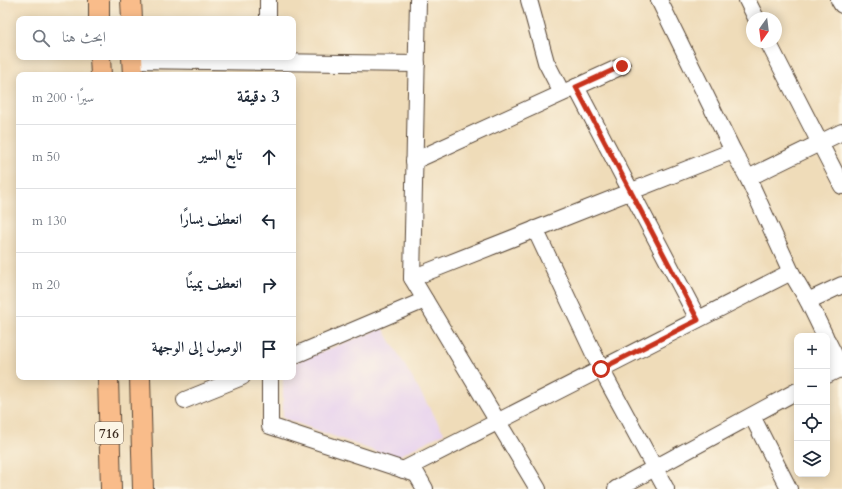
<!DOCTYPE html>
<html lang="ar">
<meta charset="utf-8">
<style>
body{margin:0;font-family:Cardo,Amiri,serif;background:#f2f2f3;color:#1f2937;direction:rtl}
.controls{position:absolute;right:12px;bottom:12px;display:grid;overflow:hidden;border-radius:8px;box-shadow:0 2px 10px #0003}
.controls button{width:36px;height:36px;display:grid;place-items:center;padding:0;border:0;border-bottom:1px solid #e0e1e3;background:#fff;color:#1f2937;font:20px sans-serif}
.compass{position:absolute;left:746px;top:12px;width:36px;height:36px;border-radius:50%;background:#fff;box-shadow:0 2px 10px #0003;rotate:194deg}
.stop{position:absolute;width:12px;height:12px;margin:-9px;border:3px solid #c8321e;border-radius:50%;background:#fff}
.stop.end{background:#c8321e;border-color:#fff;box-shadow:0 1px 4px #0008}
.list{margin:0;padding:0;list-style:none}
h2{display:flex;justify-content:space-between;align-items:center;height:52px;margin:0;padding:0 16px;font-size:17px}
h2 small{font-size:13px;font-weight:400;color:#747a83}
.list li{display:grid;grid-template-columns:26px 1fr auto;gap:12px;align-items:center;box-sizing:border-box;height:64px;padding:0 16px;border-top:1px solid #e0e1e3}
.list b{display:block;font-size:15px;white-space:nowrap}
.list em{font-size:13px;font-style:normal;color:#747a83}
.icon{flex:none;width:22px;height:22px;fill:none;stroke:currentColor;stroke-width:2;stroke-linecap:round;stroke-linejoin:round}
.map{position:relative;flex:none;width:842px;height:489px;overflow:hidden;direction:ltr}
.search{position:absolute;background:#fff;box-shadow:0 2px 10px #0003;left:16px;top:16px;width:280px;height:44px;display:flex;align-items:center;gap:10px;box-sizing:border-box;padding:0 14px;border-radius:8px;color:#747a83;font-size:15px}
.panel{position:absolute;background:#fff;box-shadow:0 2px 10px #0003;left:16px;top:72px;width:280px;height:308px;border-radius:8px;direction:rtl}
.map>svg:first-child{display:block}
</style>
<div class="map">
<svg width="842" height="489" viewBox="0 0 842 489">
<rect width="100%" height="100%" fill="#fcf5e5"/>
<filter id="ink" filterUnits="userSpaceOnUse"><feTurbulence type="fractalNoise" baseFrequency=".025" numOctaves="2"/><feDisplacementMap in="SourceGraphic" scale="8" xChannelSelector="R" yChannelSelector="G"/><feConvolveMatrix kernelMatrix="1 2 1 2 8 2 1 2 1" color-interpolation-filters="sRGB"/></filter>
<filter id="wash" filterUnits="userSpaceOnUse"><feTurbulence type="fractalNoise" baseFrequency=".012" numOctaves="4" result="noise"/><feDisplacementMap in="SourceGraphic" scale="16" xChannelSelector="R" yChannelSelector="G"/><feGaussianBlur stdDeviation="0.9" result="paint"/><feColorMatrix in="noise" values="0 0 0 0 0 0 0 0 0 0 0 0 0 0 0 0 0 1.4 0 .05"/><feComposite in="paint" operator="in"/></filter>
<g filter="url(#wash)">
<rect width="100%" height="100%" fill="#efdcb9"/>
<polygon fill="#e7d2ef" points="383,328 444,433 394,458 283,418 283,377 293,377 293,363"/>
</g>
<g filter="url(#ink)">
<g fill="none" stroke-linecap="round" stroke-linejoin="round">
<g stroke="#564535" stroke-width="18">
<g id="minor">
<polyline points="418,0 412,278 538,489"/>
<polyline points="529,0 546,62 562,93"/>
<polyline points="659,0 733,151 748,178 791,272 808,301 825,336"/>
<polyline points="747,0 756,18"/>
<polyline points="839,0 842,5"/>
<polyline points="268,19 268,0"/>
<polyline points="768,42 842,186"/>
<polyline points="132,60 417,64"/>
<polyline points="576,87 698,319"/>
<polyline points="414,161 622,66"/>
<polyline points="748,178 842,132"/>
<polyline points="535,229 601,369 666,489"/>
<polyline points="412,278 733,151"/>
<polyline points="808,301 842,285"/>
<polyline points="827,340 842,370"/>
<polyline points="293,356 425,300"/>
<polyline points="827,375 841,368"/>
<polyline points="270,377 270,426 413,473"/>
<polyline points="185,400 242,377"/>
<polyline points="752,416 789,489"/>
<polyline points="412,466 425,489"/>
<polyline points="403,470 791,272"/>
<polyline points="616,489 797,391"/>
</g>
</g>
<g stroke="#564535" stroke-width="22">
<g id="major">
<polyline points="99,0 99,19"/>
<polyline points="131,0 132,19"/>
<polyline points="100,57 101,75"/>
<polyline points="132,57 133,75"/>
<polyline points="108,377 111,489"/>
<polyline points="140,377 143,489"/>
</g>
</g>
<use href="#minor" stroke="#fff" stroke-width="16"/>
<use href="#major" stroke="#f9bc8a" stroke-width="20"/>
</g>
</g>
<g fill="none" stroke-linecap="round" stroke-linejoin="round" filter="url(#ink)">
<polyline stroke="#c8321e" stroke-width="5" points="601,369 698,320 576,87 622,66"/>
</g>
<g text-anchor="middle" stroke-width="4" stroke-linejoin="round" paint-order="stroke">
<rect fill="#fcf5e5" stroke="#75675a" stroke-width="1" x="95" y="422" width="28" height="22" rx="3"/>
<g font-size="13" font-weight="bold" fill="#3b2a1e">
<text x="109" y="438">716</text>
</g>
</g>
</svg>
<div class="controls">
<button>+</button>
<button>−</button>
<button><svg class="icon" aria-label="locate" viewBox="0 0 24 24"><circle cx="12" cy="12" r="6"/><path d="M12 2v4M12 18v4M2 12h4M18 12h4"/></svg></button>
<button><svg class="icon" aria-label="layers" viewBox="0 0 24 24"><path d="M12 4l9 5-9 5-9-5zM3 14l9 5 9-5"/></svg></button>
</div>
<svg class="compass" viewBox="-18 -18 36 36"><path d="M0-13l5 13h-10z" fill="#e53935"/><path d="M0 13l5-13h-10z" fill="#747a83"/></svg>
<div class="stop" style="left:601px;top:369px"></div>
<div class="stop end" style="left:622px;top:66px"></div>
<div class="search"><svg class="icon" aria-label="search" viewBox="0 0 24 24"><circle cx="10" cy="10" r="6"/><path d="M15 15l6 6"/></svg>ابحث هنا</div>
<section class="panel">
<h2>3 دقيقة<small>سيرًا · 200 m</small></h2>
<ul class="list">
<li><svg class="icon" aria-label="ahead" viewBox="0 0 24 24"><path d="M12 20V5M6 11l6-6 6 6"/></svg><div><b>تابع السير</b></div><em>50 m</em></li>
<li><svg class="icon" aria-label="left" viewBox="0 0 24 24"><path d="M17 20v-9H6M10 6l-5 5 5 5"/></svg><div><b>انعطف يسارًا</b></div><em>130 m</em></li>
<li><svg class="icon" aria-label="right" viewBox="0 0 24 24"><path d="M7 20v-9h11M14 6l5 5-5 5"/></svg><div><b>انعطف يمينًا</b></div><em>20 m</em></li>
<li><svg class="icon" aria-label="arrive" viewBox="0 0 24 24"><path d="M6 21V4h12l-3 4 3 4H6"/></svg><div><b>الوصول إلى الوجهة</b></div></li>
</ul>
</section>
</div>
